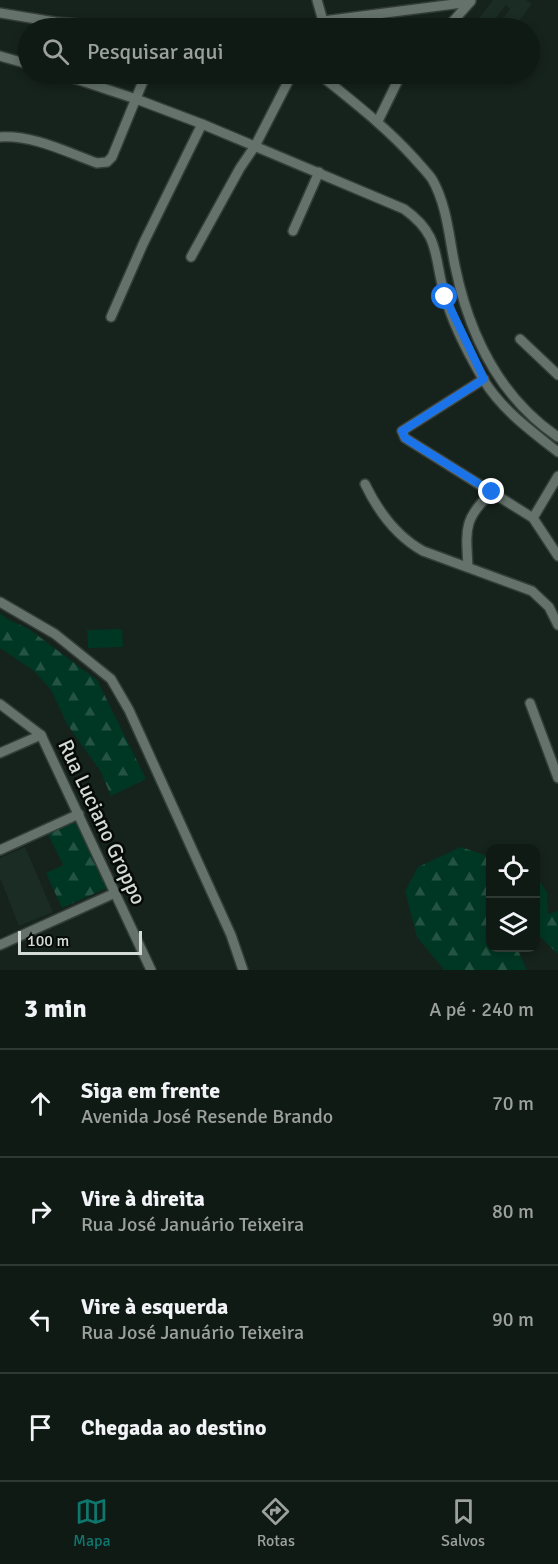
<!DOCTYPE html>
<html lang="pt">
<meta charset="utf-8">
<style>
body{margin:0;font-family:Signika,sans-serif;background:#19231e;color:#f1f3f6}
.controls{position:absolute;right:18px;bottom:18px;display:grid;overflow:hidden;border-radius:12px;box-shadow:0 3px 9px #0003}
.controls button{width:54px;height:54px;display:grid;place-items:center;padding:0;border:0;border-bottom:2px solid #303834;background:#101a15;color:#f1f3f6;font:30px sans-serif}
.scale{position:absolute;left:18px;bottom:15px;width:124px;box-sizing:border-box;padding-left:6px;border:3px solid #d4dbd7;border-top:0;font-size:16px;line-height:21px;white-space:nowrap;color:#d4dbd7;-webkit-text-stroke:4px #060a08;paint-order:stroke}
.stop{position:absolute;width:18px;height:18px;margin:-14px;border:4px solid #1a73e8;border-radius:50%;background:#fff}
.stop.end{background:#1a73e8;border-color:#fff;box-shadow:0 2px 6px #0008}
.list{margin:0;padding:0;list-style:none}
h2{display:flex;justify-content:space-between;align-items:center;height:78px;margin:0;padding:0 24px;font-size:26px}
h2 small{font-size:20px;font-weight:400;color:#9ca1a0}
.list li{display:grid;grid-template-columns:39px 1fr auto;gap:18px;align-items:center;box-sizing:border-box;height:108px;padding:0 24px;border-top:2px solid #303834}
.list b{display:block;font-size:22px;white-space:nowrap}
.list p{margin:0;font-size:20px;white-space:nowrap;color:#9ca1a0}
.list em{font-size:20px;font-style:normal;color:#9ca1a0}
.icon{flex:none;width:33px;height:33px;fill:none;stroke:currentColor;stroke-width:2;stroke-linecap:round;stroke-linejoin:round}
.map{position:relative;flex:none;width:558px;height:970px;overflow:hidden}
.search{position:absolute;background:#101a15;box-shadow:0 3px 9px #0003;left:18px;right:18px;top:18px;height:66px;display:flex;align-items:center;gap:15px;box-sizing:border-box;padding:0 21px;border-radius:33px;color:#9ca1a0;font-size:22px}
.sheet{height:510px;background:#101a15}
nav{display:flex;justify-content:space-around;align-items:center;box-sizing:border-box;height:84px;border-top:2px solid #303834;background:#101a15;font-size:16px;color:#9ca1a0}
nav a{display:grid;justify-items:center;gap:3px}
nav .on{color:#0f766e}
.map>svg:first-child{display:block}
</style>
<div class="map">
<svg width="558" height="970" viewBox="0 0 558 970">
<defs>
<pattern id="forest-firs" width="22" height="20" patternUnits="userSpaceOnUse" patternTransform="scale(1.5)"><rect width="22" height="20" fill="#003724"/><path d="M5 1l3.5 6h-7zM16 11l3.5 6h-7z" fill="#245343"/></pattern>
</defs>
<rect width="100%" height="100%" fill="#16221c"/>
<g fill="#1a2c24">
<polygon points="493,0 526,0 532,4 514,28 495,28 510,9 506,5 488,28 476,28 473,26"/>
<polygon points="25,847 53,912 19,926 0,878 0,858"/>
</g>
<polygon fill="#003724" points="122,629 123,647 88,648 87,630"/>
<g fill="url(#forest-firs)">
<polygon points="0,613 7,619 29,629 97,680 146,779 111,796 101,772 67,724 51,690 34,671 0,648"/>
<polygon points="75,817 107,888 62,908 46,873 63,865 46,830"/>
<polygon points="461,847 490,857 490,948 517,948 527,970 444,970 417,937 405,891 418,867"/>
<polygon points="536,876 547,892 548,914 558,911 558,954 536,933"/>
</g>
<g fill="none" stroke-linecap="round" stroke-linejoin="round">
<g stroke="#353d39" stroke-width="12">
<g id="minor">
<polyline points="317,0 323,21 318,28"/>
<polyline points="0,13 55,22 126,28"/>
<polyline points="323,21 470,2"/>
<polyline points="137,28 164,26 220,28"/>
<polyline points="447,28 471,1"/>
<polyline points="0,56 28,64"/>
<path d="M 61,74 L 136,99 L 202,124 L 404,209 C 442,236 433,257 445,296 C 452,322 469,355 483,379 C 502,410 530,430 558,452"/>
<path d="M 319,74 C 352,101 385,126 414,158 C 420,165 427,172 432,179 C 447,205 449,237 455,266 C 469,334 499,397 558,437"/>
<polyline points="378,121 401,74"/>
<path d="M 0,137 C 34,135 66,152 97,163 L 107,162 L 112,157 L 146,74"/>
<polyline points="293,231 319,172"/>
<polyline points="191,257 240,168 255,146 292,74"/>
<polyline points="111,317 143,244 202,124"/>
<polyline points="520,339 558,375"/>
<polyline points="484,379 402,431 405,438 533,518 558,556"/>
<path d="M 365,484 C 378,511 396,536 423,551 L 532,591 L 549,607 L 558,625"/>
<polyline points="533,518 558,476"/>
<path d="M 468,567 C 466,529 463,519 492,492"/>
<polyline points="0,602 55,634 111,679 129,710 231,935 243,970"/>
<polyline points="530,703 558,778"/>
<polyline points="0,704 41,735 151,970"/>
<polyline points="0,753 41,735"/>
<polyline points="0,850 79,814"/>
<polyline points="0,945 115,893"/>
</g>
</g>
<use href="#minor" stroke="#64726b" stroke-width="9"/>
</g>
<g fill="none" stroke-linecap="round" stroke-linejoin="round">
<polyline stroke="#1a73e8" stroke-width="8" points="445,297 484,379 402,431 405,438 492,492"/>
</g>
<g text-anchor="middle" stroke-width="5" stroke-linejoin="round" paint-order="stroke">
<g font-size="21" fill="#d4dbd7" stroke="#060a08">
<text transform="translate(102 822) rotate(65)" y="7">Rua Luciano Groppo</text>
</g>
</g>
</svg>
<div class="controls">
<button><svg class="icon" aria-label="locate" viewBox="0 0 24 24"><circle cx="12" cy="12" r="6"/><path d="M12 2v4M12 18v4M2 12h4M18 12h4"/></svg></button>
<button><svg class="icon" aria-label="layers" viewBox="0 0 24 24"><path d="M12 4l9 5-9 5-9-5zM3 14l9 5 9-5"/></svg></button>
</div>
<div class="scale">100 m</div>
<div class="stop" style="left:445px;top:297px"></div>
<div class="stop end" style="left:492px;top:492px"></div>
<div class="search"><svg class="icon" aria-label="search" viewBox="0 0 24 24"><circle cx="10" cy="10" r="6"/><path d="M15 15l6 6"/></svg>Pesquisar aqui</div>
</div>
<section class="sheet">
<h2>3 min<small>A pé · 240 m</small></h2>
<ul class="list">
<li><svg class="icon" aria-label="ahead" viewBox="0 0 24 24"><path d="M12 20V5M6 11l6-6 6 6"/></svg><div><b>Siga em frente</b><p>Avenida José Resende Brando</p></div><em>70 m</em></li>
<li><svg class="icon" aria-label="right" viewBox="0 0 24 24"><path d="M7 20v-9h11M14 6l5 5-5 5"/></svg><div><b>Vire à direita</b><p>Rua José Januário Teixeira</p></div><em>80 m</em></li>
<li><svg class="icon" aria-label="left" viewBox="0 0 24 24"><path d="M17 20v-9H6M10 6l-5 5 5 5"/></svg><div><b>Vire à esquerda</b><p>Rua José Januário Teixeira</p></div><em>90 m</em></li>
<li><svg class="icon" aria-label="arrive" viewBox="0 0 24 24"><path d="M6 21V4h12l-3 4 3 4H6"/></svg><div><b>Chegada ao destino</b></div></li>
</ul>
</section>
<nav>
<a class="on"><svg class="icon" aria-label="map" viewBox="0 0 24 24"><path d="M3 6l6-2 6 2 6-2v14l-6 2-6-2-6 2zM9 4v14M15 6v14"/></svg>Mapa</a>
<a><svg class="icon" aria-label="directions" viewBox="0 0 24 24"><path d="M12 3l9 9-9 9-9-9zM9 14v-3h6M13 9l2 2-2 2"/></svg>Rotas</a>
<a><svg class="icon" aria-label="saved" viewBox="0 0 24 24"><path d="M7 4h10v16l-5-4-5 4z"/></svg>Salvos</a>
</nav>
